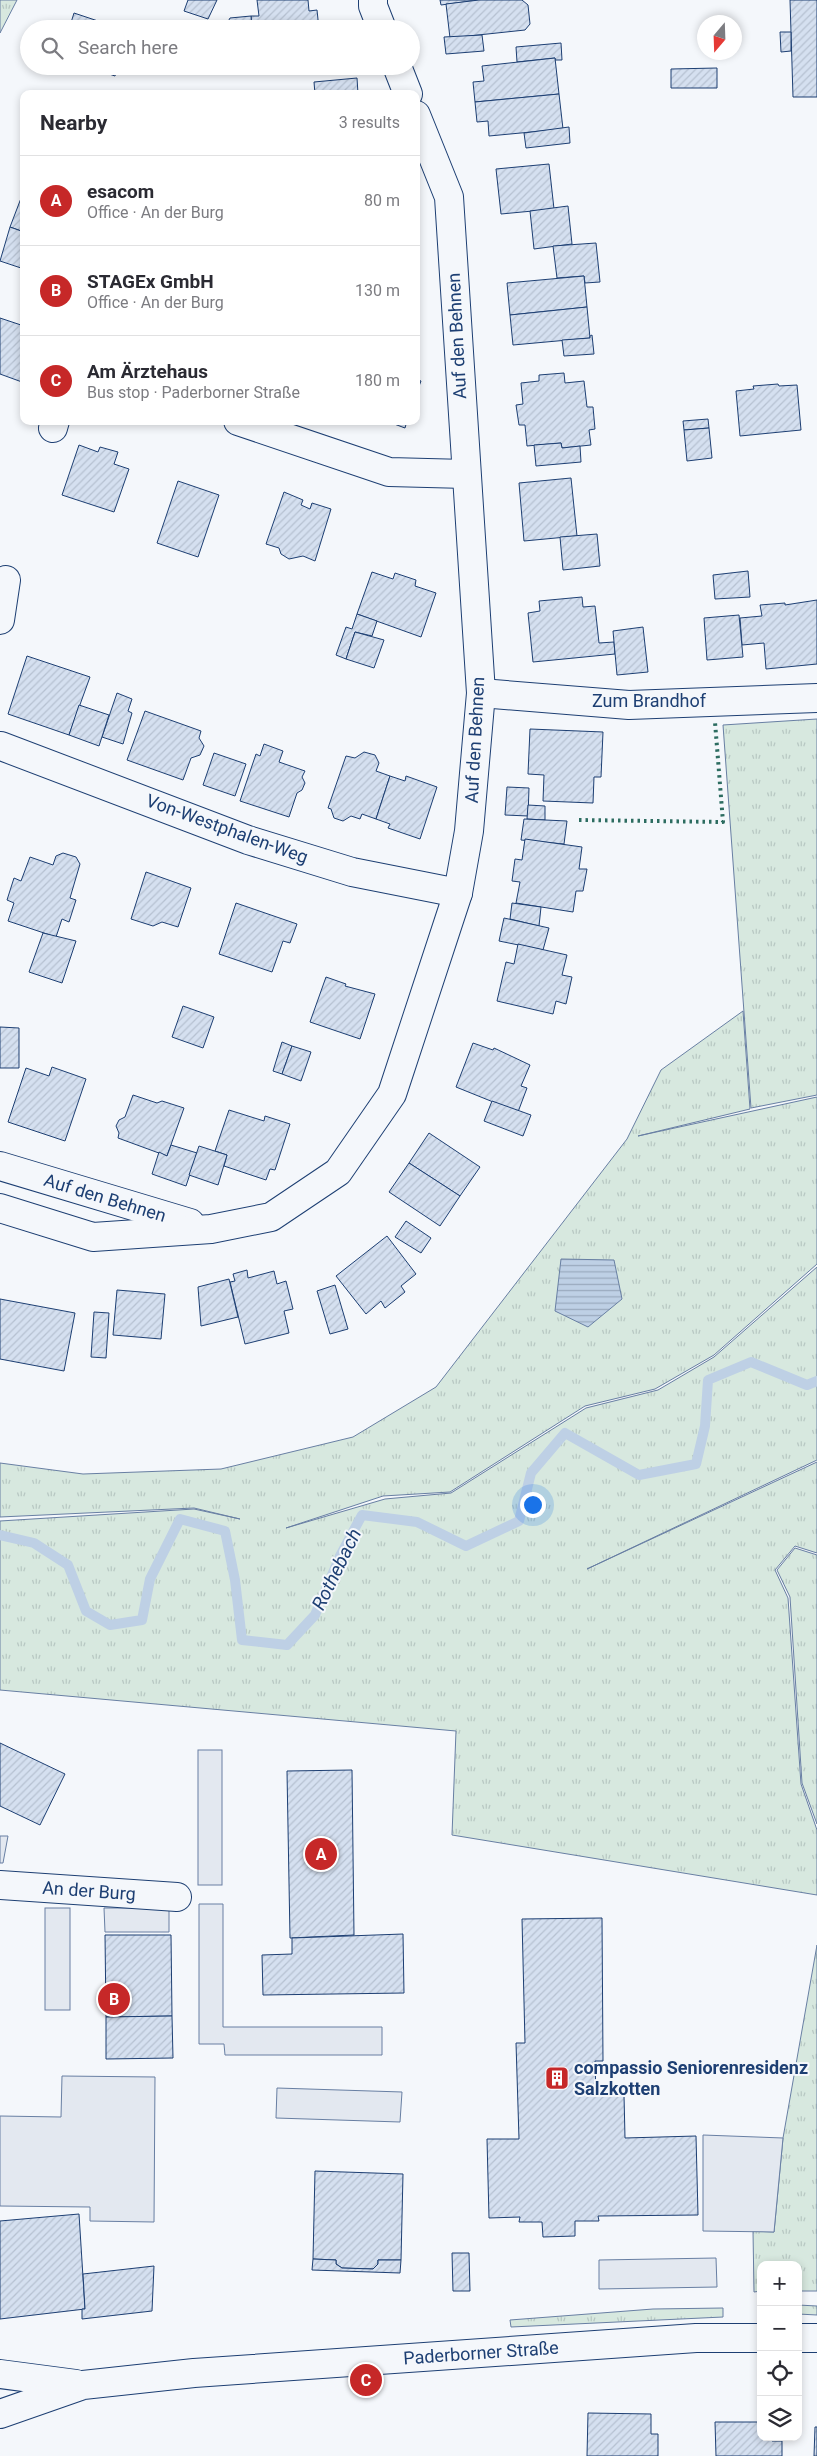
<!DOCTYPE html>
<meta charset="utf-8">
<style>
body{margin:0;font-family:Roboto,sans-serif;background:#f7f7f7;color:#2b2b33}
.controls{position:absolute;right:15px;bottom:15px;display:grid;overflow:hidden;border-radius:10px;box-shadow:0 2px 8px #0003}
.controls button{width:45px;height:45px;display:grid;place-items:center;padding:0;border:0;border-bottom:1px solid #e1e1e2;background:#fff;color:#2b2b33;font:25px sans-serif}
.compass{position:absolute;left:697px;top:15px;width:45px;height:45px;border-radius:50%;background:#fff;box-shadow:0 2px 8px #0003;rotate:199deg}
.you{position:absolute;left:532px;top:1504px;width:18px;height:18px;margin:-12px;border:4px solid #fff;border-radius:50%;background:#1a73e8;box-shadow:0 0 0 8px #1a73e833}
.badge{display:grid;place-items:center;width:32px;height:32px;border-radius:50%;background:#c62828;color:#fff;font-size:16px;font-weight:700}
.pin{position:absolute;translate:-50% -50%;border:2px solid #fff;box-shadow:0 1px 5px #0006}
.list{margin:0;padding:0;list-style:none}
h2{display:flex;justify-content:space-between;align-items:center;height:65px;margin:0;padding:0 20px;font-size:21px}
h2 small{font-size:16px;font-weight:400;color:#7c7c81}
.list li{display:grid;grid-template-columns:32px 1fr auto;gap:15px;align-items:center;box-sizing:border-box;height:90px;padding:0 20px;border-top:1px solid #e1e1e2}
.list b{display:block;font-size:19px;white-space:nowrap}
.list p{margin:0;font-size:16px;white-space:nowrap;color:#7c7c81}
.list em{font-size:16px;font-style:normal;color:#7c7c81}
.icon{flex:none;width:28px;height:28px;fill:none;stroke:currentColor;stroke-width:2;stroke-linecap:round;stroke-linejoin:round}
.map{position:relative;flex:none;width:817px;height:2456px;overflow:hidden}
.search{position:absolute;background:#fff;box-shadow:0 2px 8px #0003;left:20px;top:20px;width:400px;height:55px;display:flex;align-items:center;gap:12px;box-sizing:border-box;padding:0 18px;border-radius:28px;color:#7c7c81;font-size:19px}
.panel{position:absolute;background:#fff;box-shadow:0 2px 8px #0003;left:20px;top:90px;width:400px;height:335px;border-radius:10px}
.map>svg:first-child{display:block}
</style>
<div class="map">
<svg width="817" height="2456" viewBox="0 0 817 2456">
<defs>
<pattern id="grass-tufts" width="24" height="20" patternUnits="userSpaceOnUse" patternTransform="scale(1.25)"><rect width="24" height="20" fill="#d7e8df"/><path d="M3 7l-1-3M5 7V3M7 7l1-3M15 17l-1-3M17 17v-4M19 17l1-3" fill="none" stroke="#b8c8c3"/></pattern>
<pattern id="water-rules" width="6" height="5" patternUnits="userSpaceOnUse" patternTransform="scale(1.25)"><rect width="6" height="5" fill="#bed0e5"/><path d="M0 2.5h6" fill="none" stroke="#9aaabe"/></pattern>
<pattern id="building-hatch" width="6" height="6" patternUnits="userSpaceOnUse" patternTransform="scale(1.25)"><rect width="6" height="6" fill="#d5e0f0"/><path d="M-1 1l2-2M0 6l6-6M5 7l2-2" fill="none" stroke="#b6c1d1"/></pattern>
</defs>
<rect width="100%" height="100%" fill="#f4f7fb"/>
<g fill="url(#grass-tufts)" stroke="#687fa3">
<polygon points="0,0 17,0 0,33"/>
<polygon points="817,719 817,1095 751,1108 723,725"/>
<polygon points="743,1011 750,1109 638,1136 817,1097 817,1264 714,1355 655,1389 585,1406 450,1492 383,1496 286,1528 385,1499 451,1493 586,1408 658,1390 714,1357 817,1267 817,1460 587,1569 817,1462 817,1553 795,1546 775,1570 788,1598 801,1784 817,1830 817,1895 452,1835 456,1731 0,1690 0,1521 194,1509 240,1519 194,1508 0,1517 0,1463 83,1474 221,1469 353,1437 436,1387 627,1139 661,1070"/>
<polygon points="795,1548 817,1555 817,1824 802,1783 790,1597 777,1570"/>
<polygon points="817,1945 817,2291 798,2291 798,2265 761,2265 761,2291 754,2292 753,2231 774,2232 783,2138"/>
<polygon points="798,2305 817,2306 817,2315 798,2314"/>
<polygon points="723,2308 723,2317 511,2327 510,2320 653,2309"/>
</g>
<g fill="#e3e8f0" stroke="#687fa3">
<rect x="198" y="1750" width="24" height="135"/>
<polygon points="0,1836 8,1836 3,1863 0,1863"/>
<polygon points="199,1904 223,1904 223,2027 382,2027 382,2055 225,2055 224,2044 199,2044"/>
<rect x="45" y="1908" width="25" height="102"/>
<polygon points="104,1908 169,1908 169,1932 105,1932"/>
<polygon points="62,2076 155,2077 154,2222 90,2221 90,2207 0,2206 0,2116 61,2117"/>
<polygon points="277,2088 402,2092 400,2122 276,2118"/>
<polygon points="703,2135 783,2138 774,2232 703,2231"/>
<polygon points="716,2258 717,2287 599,2289 599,2260"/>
</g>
<polygon fill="url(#water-rules)" stroke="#687fa3" points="561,1259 614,1260 622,1299 588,1327 555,1311"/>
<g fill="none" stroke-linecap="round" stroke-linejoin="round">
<polyline stroke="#bed0e5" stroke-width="10" points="0,1535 34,1543 68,1565 86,1611 110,1625 142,1620 150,1579 180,1519 225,1531 235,1580 242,1640 287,1645 315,1615 341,1554 362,1515 417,1522 466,1546 519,1521 531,1473 565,1433 639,1475 696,1464 705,1426 708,1380 751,1362 807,1385 817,1381"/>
</g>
<g fill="url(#building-hatch)" stroke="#1d3f73">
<polygon points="188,0 217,0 208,19 184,11"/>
<polygon points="257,0 308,0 309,11 317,10 319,29 252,29 251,16 259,16"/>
<polygon points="440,0 479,0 441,5"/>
<polygon points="479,0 522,0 528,5 530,24 525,30 450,38 446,4"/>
<polygon points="790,0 817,0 817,97 793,97"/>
<polygon points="74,13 113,26 114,29 69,29"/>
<polygon points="251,16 252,29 224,29 230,18"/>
<polygon points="780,32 791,32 791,51 781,52"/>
<polygon points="482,35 484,51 446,54 444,37"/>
<polygon points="561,43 562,60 555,60 555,58 517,62 516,47"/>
<polygon points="555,58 559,94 475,102 473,82 484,81 482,66"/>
<polygon points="86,66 118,66 115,76"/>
<polygon points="717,68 717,88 671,88 671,69"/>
<polygon points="357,78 358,94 315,94 314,82"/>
<polygon points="559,94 563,129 489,136 488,121 477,122 475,102"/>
<polygon points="569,127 570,143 526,148 524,133"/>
<polygon points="549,164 554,209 501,214 496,169"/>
<polygon points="23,193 24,193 24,232 10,227"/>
<polygon points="568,206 572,244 534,249 530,211"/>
<polygon points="10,227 24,232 24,269 0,261"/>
<polygon points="596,243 600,282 585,283 584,276 557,278 553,246"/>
<polygon points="584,276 587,307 510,315 507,283"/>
<polygon points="587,307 590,338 513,345 510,315"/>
<polygon points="0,318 24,326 24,376 22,382 0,374"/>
<polygon points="592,335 594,354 564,356 562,340 590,338 590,336"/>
<polygon points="564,373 565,383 584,381 587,407 593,407 595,429 589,430 591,445 562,448 561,443 527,446 525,425 519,425 516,405 523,404 521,383 539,381 539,375"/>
<polygon points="416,379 421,381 416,394"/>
<polygon points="778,384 779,386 797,385 801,430 740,436 736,391 754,389 753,386"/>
<polygon points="708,419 709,428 684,430 683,421"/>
<polygon points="386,421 407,421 405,428"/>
<polygon points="709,428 712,458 687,461 684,430"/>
<polygon points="561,443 562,448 580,446 581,462 536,466 534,445"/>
<polygon points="79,445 98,452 100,447 118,452 114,464 129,469 114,512 62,495"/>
<polygon points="571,478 577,536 524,541 519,483"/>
<polygon points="178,481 219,495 198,557 157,543"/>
<polygon points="284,492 303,500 301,505 310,509 312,503 331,509 315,561 303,556 289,559 281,554 279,548 266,544"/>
<polygon points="597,534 600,566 563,570 560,537"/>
<polygon points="748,571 750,597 715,599 713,575"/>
<polygon points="372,572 393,579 395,573 416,580 415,586 436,593 421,637 357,614"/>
<polygon points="582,597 583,607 595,606 599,643 614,642 615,654 533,662 528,613 540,611 539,601"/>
<polygon points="817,600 817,664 766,669 764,643 742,645 740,618 762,616 760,605 785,603 785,605"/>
<polygon points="357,614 377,621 372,636 355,632 346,659 336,655 346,627 352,629"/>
<polygon points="739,615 743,657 707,660 704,618"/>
<polygon points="643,627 648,672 617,675 613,631"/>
<polygon points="355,632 384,640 374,668 346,659"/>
<polygon points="27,656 90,677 69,735 8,714"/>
<polygon points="117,693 132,699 128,711 132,713 123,744 102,737"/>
<polygon points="79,705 109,715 99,746 69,735"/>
<polygon points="145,711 201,731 199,738 204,746 200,755 191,758 183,780 127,760"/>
<polygon points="530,729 603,732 601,777 594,777 593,803 543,801 544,775 528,774"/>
<polygon points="264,744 283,751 279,762 305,771 302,777 305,783 302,790 297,793 289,817 240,801 256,754 260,756"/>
<polygon points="364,752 375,755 379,763 376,771 390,776 376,819 362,814 360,819 351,816 343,821 334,818 331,809 328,808 346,756 355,758"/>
<polygon points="214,753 246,764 235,796 203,785"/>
<polygon points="390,776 405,781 406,776 437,787 420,839 388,828 390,824 376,819"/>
<polygon points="507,787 529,788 528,816 505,815"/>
<polygon points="528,805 545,806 545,820 527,819"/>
<polygon points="524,819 567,821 564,844 521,840"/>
<polygon points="525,839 582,847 579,869 587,869 583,891 576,891 573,912 516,903 520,882 512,881 515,859 522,860"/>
<polygon points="63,853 76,857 80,864 70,898 76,900 69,922 62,919 56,937 8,921 14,903 7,900 14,878 21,881 30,857 53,865 56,856"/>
<polygon points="146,872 191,888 178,927 162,922 153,926 131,919"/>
<polygon points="236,903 297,924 290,943 283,941 272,972 219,954"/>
<polygon points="512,903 541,907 539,926 510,919"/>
<polygon points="504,918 549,928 543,950 499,941"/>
<polygon points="43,933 76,941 62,983 29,972"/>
<polygon points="518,944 567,955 562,975 572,977 566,1004 556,1001 553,1014 497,1001 506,962 514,964"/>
<polygon points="326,977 346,984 345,986 375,994 360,1039 310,1022"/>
<polygon points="183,1006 214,1017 203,1048 172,1037"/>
<polygon points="0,1027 19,1028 19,1068 0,1068"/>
<polygon points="282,1042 292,1046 282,1074 273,1071"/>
<polygon points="473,1043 493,1050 494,1048 530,1065 521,1086 527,1088 518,1112 456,1087"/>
<polygon points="292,1046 311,1052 301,1081 282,1074"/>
<polygon points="52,1067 86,1079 65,1141 8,1122 26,1068 49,1076"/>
<polygon points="133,1095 157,1103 162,1101 184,1108 167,1156 118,1138 119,1133 116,1126 119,1120 125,1117"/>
<polygon points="492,1101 531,1115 523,1136 484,1121"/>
<polygon points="229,1110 264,1121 265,1116 290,1124 275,1170 270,1169 266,1180 224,1166 227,1155 215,1151"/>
<polygon points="429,1133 480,1167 460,1196 409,1163"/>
<polygon points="171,1145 197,1153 186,1186 152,1174 159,1152 167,1156"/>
<polygon points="199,1146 227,1155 218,1185 189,1175"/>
<polygon points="409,1163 460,1196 440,1226 389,1192"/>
<polygon points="406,1221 431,1238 421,1253 395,1237"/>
<polygon points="387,1236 416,1274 401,1286 405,1292 385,1308 381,1301 366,1314 336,1276"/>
<polygon points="247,1270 248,1278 274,1271 277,1284 286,1281 293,1309 284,1311 289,1333 245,1344 230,1282 235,1281 233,1274"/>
<polygon points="229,1279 238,1317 201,1326 198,1287"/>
<polygon points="335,1285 348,1329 330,1334 317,1291"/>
<polygon points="117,1290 165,1294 161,1339 113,1335"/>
<polygon points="0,1299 75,1313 64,1371 0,1359"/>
<polygon points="94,1312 109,1313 106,1358 91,1357"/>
<polygon points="0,1743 65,1774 40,1825 0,1806"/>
<polygon points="352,1770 354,1935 290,1938 287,1771"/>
<polygon points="602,1918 603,2061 595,2061 596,2096 624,2095 625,2138 696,2136 698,2215 598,2216 599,2221 575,2221 575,2236 543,2237 542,2222 519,2222 520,2217 489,2218 487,2139 519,2139 516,2043 525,2043 522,1919"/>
<polygon points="403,1934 404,1993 263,1995 262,1955 292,1954 292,1938"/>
<polygon points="105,1935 171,1935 172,2016 106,2017"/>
<polygon points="172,2016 173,2058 106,2059 106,2017"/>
<polygon points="315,2171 403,2174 401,2260 378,2260 378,2264 373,2269 342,2268 336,2264 336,2260 313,2259"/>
<polygon points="79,2214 85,2309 0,2319 0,2221"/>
<polygon points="452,2253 469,2253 470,2291 453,2291"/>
<polygon points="313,2259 336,2260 336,2264 342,2268 373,2269 378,2264 378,2260 401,2260 400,2273 312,2270"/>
<polygon points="154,2266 152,2311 82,2319 82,2309 85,2309 83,2274"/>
<polygon points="588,2413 651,2414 651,2434 658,2434 658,2456 587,2456"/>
<polygon points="715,2422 761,2422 761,2437 772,2437 772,2441 782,2441 782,2456 716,2456"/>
<polygon points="815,2427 817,2427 817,2456 814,2456"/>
</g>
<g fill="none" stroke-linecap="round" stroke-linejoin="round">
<g stroke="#1d3f73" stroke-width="30">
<g id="minor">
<polyline points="373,0 373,6 382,29"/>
<polyline points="397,66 408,94"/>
<polyline points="238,421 389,472 466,474"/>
<polyline points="53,428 55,421"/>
<polyline points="0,620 6,580"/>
<polyline points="481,693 629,705 817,698"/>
<polyline points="1,746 248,840 352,872 458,893"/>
<polyline points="0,1166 190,1223"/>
<polyline points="0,1208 93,1237 211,1229 271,1217 338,1172 392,1094 458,893 469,831 481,693 449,197 416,115"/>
<polyline points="0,1885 177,1897"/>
</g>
</g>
<g stroke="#1d3f73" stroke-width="30">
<g id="major">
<polyline points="798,2338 817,2338"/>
<polyline points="0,2374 76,2384"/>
<polyline points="0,2414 83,2385 194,2373 696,2338 761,2338"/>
</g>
</g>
<use href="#minor" stroke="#f4f7fb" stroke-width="28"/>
<use href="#major" stroke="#f4f7fb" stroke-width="28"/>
<polyline stroke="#2c6c60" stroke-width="4" stroke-dasharray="2.5 4" stroke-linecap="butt" points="579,820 723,822 715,722"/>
</g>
<defs>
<g id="building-square" transform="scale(1.25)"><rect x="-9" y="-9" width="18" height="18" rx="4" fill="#c62828" stroke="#f4f7fb"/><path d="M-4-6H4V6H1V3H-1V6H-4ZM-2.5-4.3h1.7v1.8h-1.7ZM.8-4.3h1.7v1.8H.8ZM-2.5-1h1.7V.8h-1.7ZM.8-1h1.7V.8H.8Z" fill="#fff"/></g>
</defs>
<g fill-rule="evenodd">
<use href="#building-square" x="557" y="2078"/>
</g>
<g text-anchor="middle" stroke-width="4" stroke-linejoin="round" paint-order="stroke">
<g font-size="18" fill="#1d3f73" stroke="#f4f7fb">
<text transform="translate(457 336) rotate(-93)" y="6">Auf den Behnen</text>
<text x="649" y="707">Zum Brandhof</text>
<text transform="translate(475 740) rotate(-87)" y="6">Auf den Behnen</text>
<text transform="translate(227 829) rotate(20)" y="6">Von-Westphalen-Weg</text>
<text transform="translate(105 1198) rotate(17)" y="6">Auf den Behnen</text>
<text transform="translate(89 1891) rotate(4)" y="6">An der Burg</text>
<text transform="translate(481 2353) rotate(-4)" y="6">Paderborner Straße</text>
</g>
<g font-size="18" font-weight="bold" fill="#1d3f73" stroke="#f4f7fb" text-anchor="start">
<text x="574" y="2074">compassio Seniorenresidenz<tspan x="574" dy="21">Salzkotten</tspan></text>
</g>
<g font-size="19" font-style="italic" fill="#1d3f73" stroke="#f4f7fb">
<text transform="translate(336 1569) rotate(-64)" y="7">Rothebach</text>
</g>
</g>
</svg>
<div class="controls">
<button>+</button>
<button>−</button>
<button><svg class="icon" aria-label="locate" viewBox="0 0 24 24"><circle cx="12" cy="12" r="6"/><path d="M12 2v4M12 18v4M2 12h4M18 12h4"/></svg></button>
<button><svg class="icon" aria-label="layers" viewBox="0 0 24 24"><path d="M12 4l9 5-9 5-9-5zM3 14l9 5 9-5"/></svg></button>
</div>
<svg class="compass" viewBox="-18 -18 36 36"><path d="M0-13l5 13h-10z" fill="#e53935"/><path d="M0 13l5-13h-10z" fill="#7c7c81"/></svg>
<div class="you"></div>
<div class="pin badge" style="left:321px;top:1854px">A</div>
<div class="pin badge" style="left:114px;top:1999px">B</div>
<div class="pin badge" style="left:366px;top:2380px">C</div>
<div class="search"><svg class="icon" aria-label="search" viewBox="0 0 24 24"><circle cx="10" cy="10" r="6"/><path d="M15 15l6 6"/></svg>Search here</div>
<section class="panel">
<h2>Nearby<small>3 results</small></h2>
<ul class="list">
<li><span class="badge">A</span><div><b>esacom</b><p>Office · An der Burg</p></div><em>80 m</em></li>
<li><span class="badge">B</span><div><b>STAGEx GmbH</b><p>Office · An der Burg</p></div><em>130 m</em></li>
<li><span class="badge">C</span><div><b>Am Ärztehaus</b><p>Bus stop · Paderborner Straße</p></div><em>180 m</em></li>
</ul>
</section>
</div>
